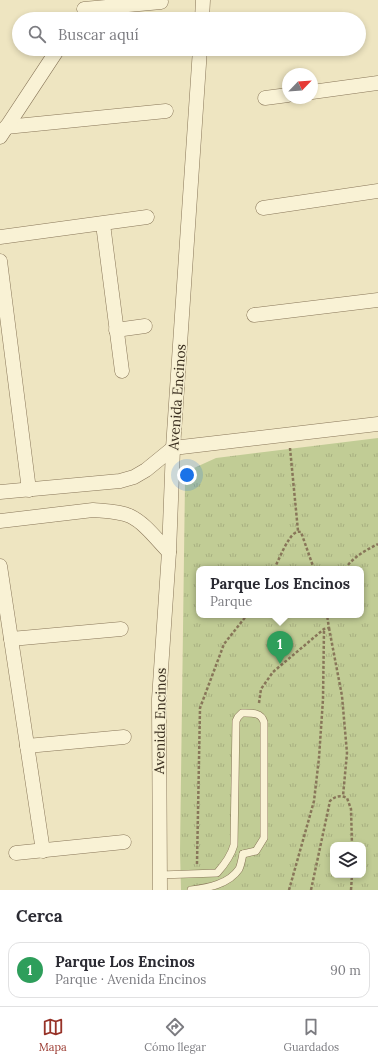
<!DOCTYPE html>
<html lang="es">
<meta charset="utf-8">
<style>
body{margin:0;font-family:Lora,serif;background:#f2f2f3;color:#2b2b33}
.controls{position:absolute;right:12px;bottom:12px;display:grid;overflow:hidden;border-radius:8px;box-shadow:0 2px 6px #0003}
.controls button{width:36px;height:36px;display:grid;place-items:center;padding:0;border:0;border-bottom:1px solid #e1e1e2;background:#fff;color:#2b2b33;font:20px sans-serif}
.compass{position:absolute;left:282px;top:68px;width:36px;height:36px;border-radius:50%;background:#fff;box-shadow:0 2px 6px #0003;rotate:65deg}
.you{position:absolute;left:187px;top:475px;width:14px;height:14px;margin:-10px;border:3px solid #fff;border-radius:50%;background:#1a73e8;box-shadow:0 0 0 6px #1a73e833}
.badge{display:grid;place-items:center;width:26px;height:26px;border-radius:50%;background:#973228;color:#fff;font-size:13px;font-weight:700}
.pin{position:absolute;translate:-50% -33px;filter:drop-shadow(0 1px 2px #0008)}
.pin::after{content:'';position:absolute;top:21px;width:14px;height:12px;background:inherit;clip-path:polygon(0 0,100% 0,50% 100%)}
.popup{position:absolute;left:196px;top:566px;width:168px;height:52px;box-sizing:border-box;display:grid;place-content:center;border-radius:8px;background:#fff;filter:drop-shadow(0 1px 3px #0005);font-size:13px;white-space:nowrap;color:#7c7c81}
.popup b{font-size:15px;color:#2b2b33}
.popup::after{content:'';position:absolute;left:50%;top:100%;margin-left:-8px;border:8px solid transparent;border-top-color:#fff}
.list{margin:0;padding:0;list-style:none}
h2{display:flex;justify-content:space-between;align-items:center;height:52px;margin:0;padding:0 16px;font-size:17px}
h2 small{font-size:13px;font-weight:400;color:#7c7c81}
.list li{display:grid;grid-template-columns:26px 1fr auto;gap:12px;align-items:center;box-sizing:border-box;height:56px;margin:0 8px 8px;padding:0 8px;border:1px solid #e1e1e2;border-radius:12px}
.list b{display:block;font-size:15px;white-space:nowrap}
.list p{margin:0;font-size:13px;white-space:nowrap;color:#7c7c81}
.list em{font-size:13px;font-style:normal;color:#7c7c81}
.icon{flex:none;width:22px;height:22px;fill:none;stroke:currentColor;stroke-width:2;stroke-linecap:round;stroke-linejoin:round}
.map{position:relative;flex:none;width:378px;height:890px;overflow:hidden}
.search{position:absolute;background:#fff;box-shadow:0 2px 6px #0003;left:12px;right:12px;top:12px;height:44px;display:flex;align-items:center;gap:10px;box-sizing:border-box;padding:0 14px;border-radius:22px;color:#7c7c81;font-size:15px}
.sheet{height:116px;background:#fff}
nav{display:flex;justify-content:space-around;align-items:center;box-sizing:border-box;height:56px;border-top:1px solid #e1e1e2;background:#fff;font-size:11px;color:#7c7c81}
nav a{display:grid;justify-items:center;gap:2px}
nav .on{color:#973228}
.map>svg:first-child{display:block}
</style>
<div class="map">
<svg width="378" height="890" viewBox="0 0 378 890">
<defs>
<pattern id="park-tufts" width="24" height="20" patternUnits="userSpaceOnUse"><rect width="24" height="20" fill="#c1cc95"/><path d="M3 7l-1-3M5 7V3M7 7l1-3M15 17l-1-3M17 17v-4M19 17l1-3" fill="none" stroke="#a7af80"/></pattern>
</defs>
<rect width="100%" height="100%" fill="#eee5c1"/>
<path fill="url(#park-tufts)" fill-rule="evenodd" d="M 378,438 L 378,890 L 181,890 L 180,851 L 185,482 L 194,468 L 216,458 ZM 199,569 L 361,569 L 361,615 L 199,615 ZM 333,845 L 363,845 L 363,875 L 333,875 Z"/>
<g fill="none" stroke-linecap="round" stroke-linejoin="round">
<g stroke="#887659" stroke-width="8">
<g id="lane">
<path d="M 160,875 L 217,873 C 225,864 231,856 234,845 L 236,721 L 238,717 L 242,713 C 251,713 261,712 264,722 L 264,838 L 256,851 L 243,854"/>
<path d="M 191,890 C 208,888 229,884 239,869 C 241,865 242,858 243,854"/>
</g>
</g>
<g stroke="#887659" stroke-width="15">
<g id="street">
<polyline points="84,9 161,2"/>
<polyline points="202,19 203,0"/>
<polyline points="312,92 378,83"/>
<polyline points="265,98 288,95"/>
<polyline points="6,127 166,111"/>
<polyline points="0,137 58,49"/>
<polyline points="263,208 378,191"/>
<polyline points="103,224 122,371"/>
<polyline points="0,237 147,217"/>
<polyline points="0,261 29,490"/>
<polyline points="254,315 378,300"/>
<polyline points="116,330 145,326"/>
<polyline points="0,492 120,481 134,477 146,470 173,448 378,424"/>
<path d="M 0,521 L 93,510 C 104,511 119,511 130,516 C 145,523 157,540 169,552"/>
<polyline points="0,566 43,851"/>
<polyline points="11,639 121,629"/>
<polyline points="27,746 124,737"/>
<polyline points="16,853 124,842"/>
<polyline points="160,890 159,699 169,552 173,448 200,49"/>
</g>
</g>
<g stroke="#887659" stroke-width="2.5" stroke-dasharray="3 2" stroke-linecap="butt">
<polyline points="290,448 298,531"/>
<path d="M 274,569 C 279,560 287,538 295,533 C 298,531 299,532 301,532 L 314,569"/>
<path d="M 345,569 C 353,557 366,550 378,544"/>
<polyline points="329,628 342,696 347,753 343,796"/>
<polyline points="259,703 261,689 273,672 324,629 329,628 327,615"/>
<polyline points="197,864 200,708 224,644 247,615"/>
<polyline points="289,890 314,801 319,758 323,699 324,629"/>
<path d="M 311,890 L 330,801 C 335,796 341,795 347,798 L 351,809 L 352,845"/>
<polyline points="351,890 352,875"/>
</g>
<use href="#lane" stroke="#f9f2d5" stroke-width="7"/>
<use href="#street" stroke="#f9f2d5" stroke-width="14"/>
</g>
<g text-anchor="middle" stroke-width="3" stroke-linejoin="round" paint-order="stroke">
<g font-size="14" fill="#382c1d" stroke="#f6efd1">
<text transform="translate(177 397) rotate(-86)" y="5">Avenida Encinos</text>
<text transform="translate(160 721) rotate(-89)" y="5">Avenida Encinos</text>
</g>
</g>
</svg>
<div class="controls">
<button><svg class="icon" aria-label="layers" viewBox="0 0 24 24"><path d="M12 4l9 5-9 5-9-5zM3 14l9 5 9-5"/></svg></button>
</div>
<svg class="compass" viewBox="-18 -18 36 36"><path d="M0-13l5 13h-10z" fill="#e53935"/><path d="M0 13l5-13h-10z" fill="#7c7c81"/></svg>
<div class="you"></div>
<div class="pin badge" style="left:280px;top:664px;background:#2e9e5b">1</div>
<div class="popup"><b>Parque Los Encinos</b>Parque</div>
<div class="search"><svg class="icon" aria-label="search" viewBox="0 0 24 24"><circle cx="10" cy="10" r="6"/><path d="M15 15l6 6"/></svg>Buscar aquí</div>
</div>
<section class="sheet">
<h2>Cerca<small></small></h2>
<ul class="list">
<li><span class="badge" style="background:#2e9e5b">1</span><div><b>Parque Los Encinos</b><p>Parque · Avenida Encinos</p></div><em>90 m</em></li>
</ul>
</section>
<nav>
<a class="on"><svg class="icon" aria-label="map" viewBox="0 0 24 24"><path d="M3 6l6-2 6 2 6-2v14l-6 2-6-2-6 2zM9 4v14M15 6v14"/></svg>Mapa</a>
<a><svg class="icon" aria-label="directions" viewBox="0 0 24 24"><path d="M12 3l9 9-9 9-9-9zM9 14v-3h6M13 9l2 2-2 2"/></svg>Cómo llegar</a>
<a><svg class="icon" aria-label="saved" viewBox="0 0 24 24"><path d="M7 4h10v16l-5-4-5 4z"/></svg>Guardados</a>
</nav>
